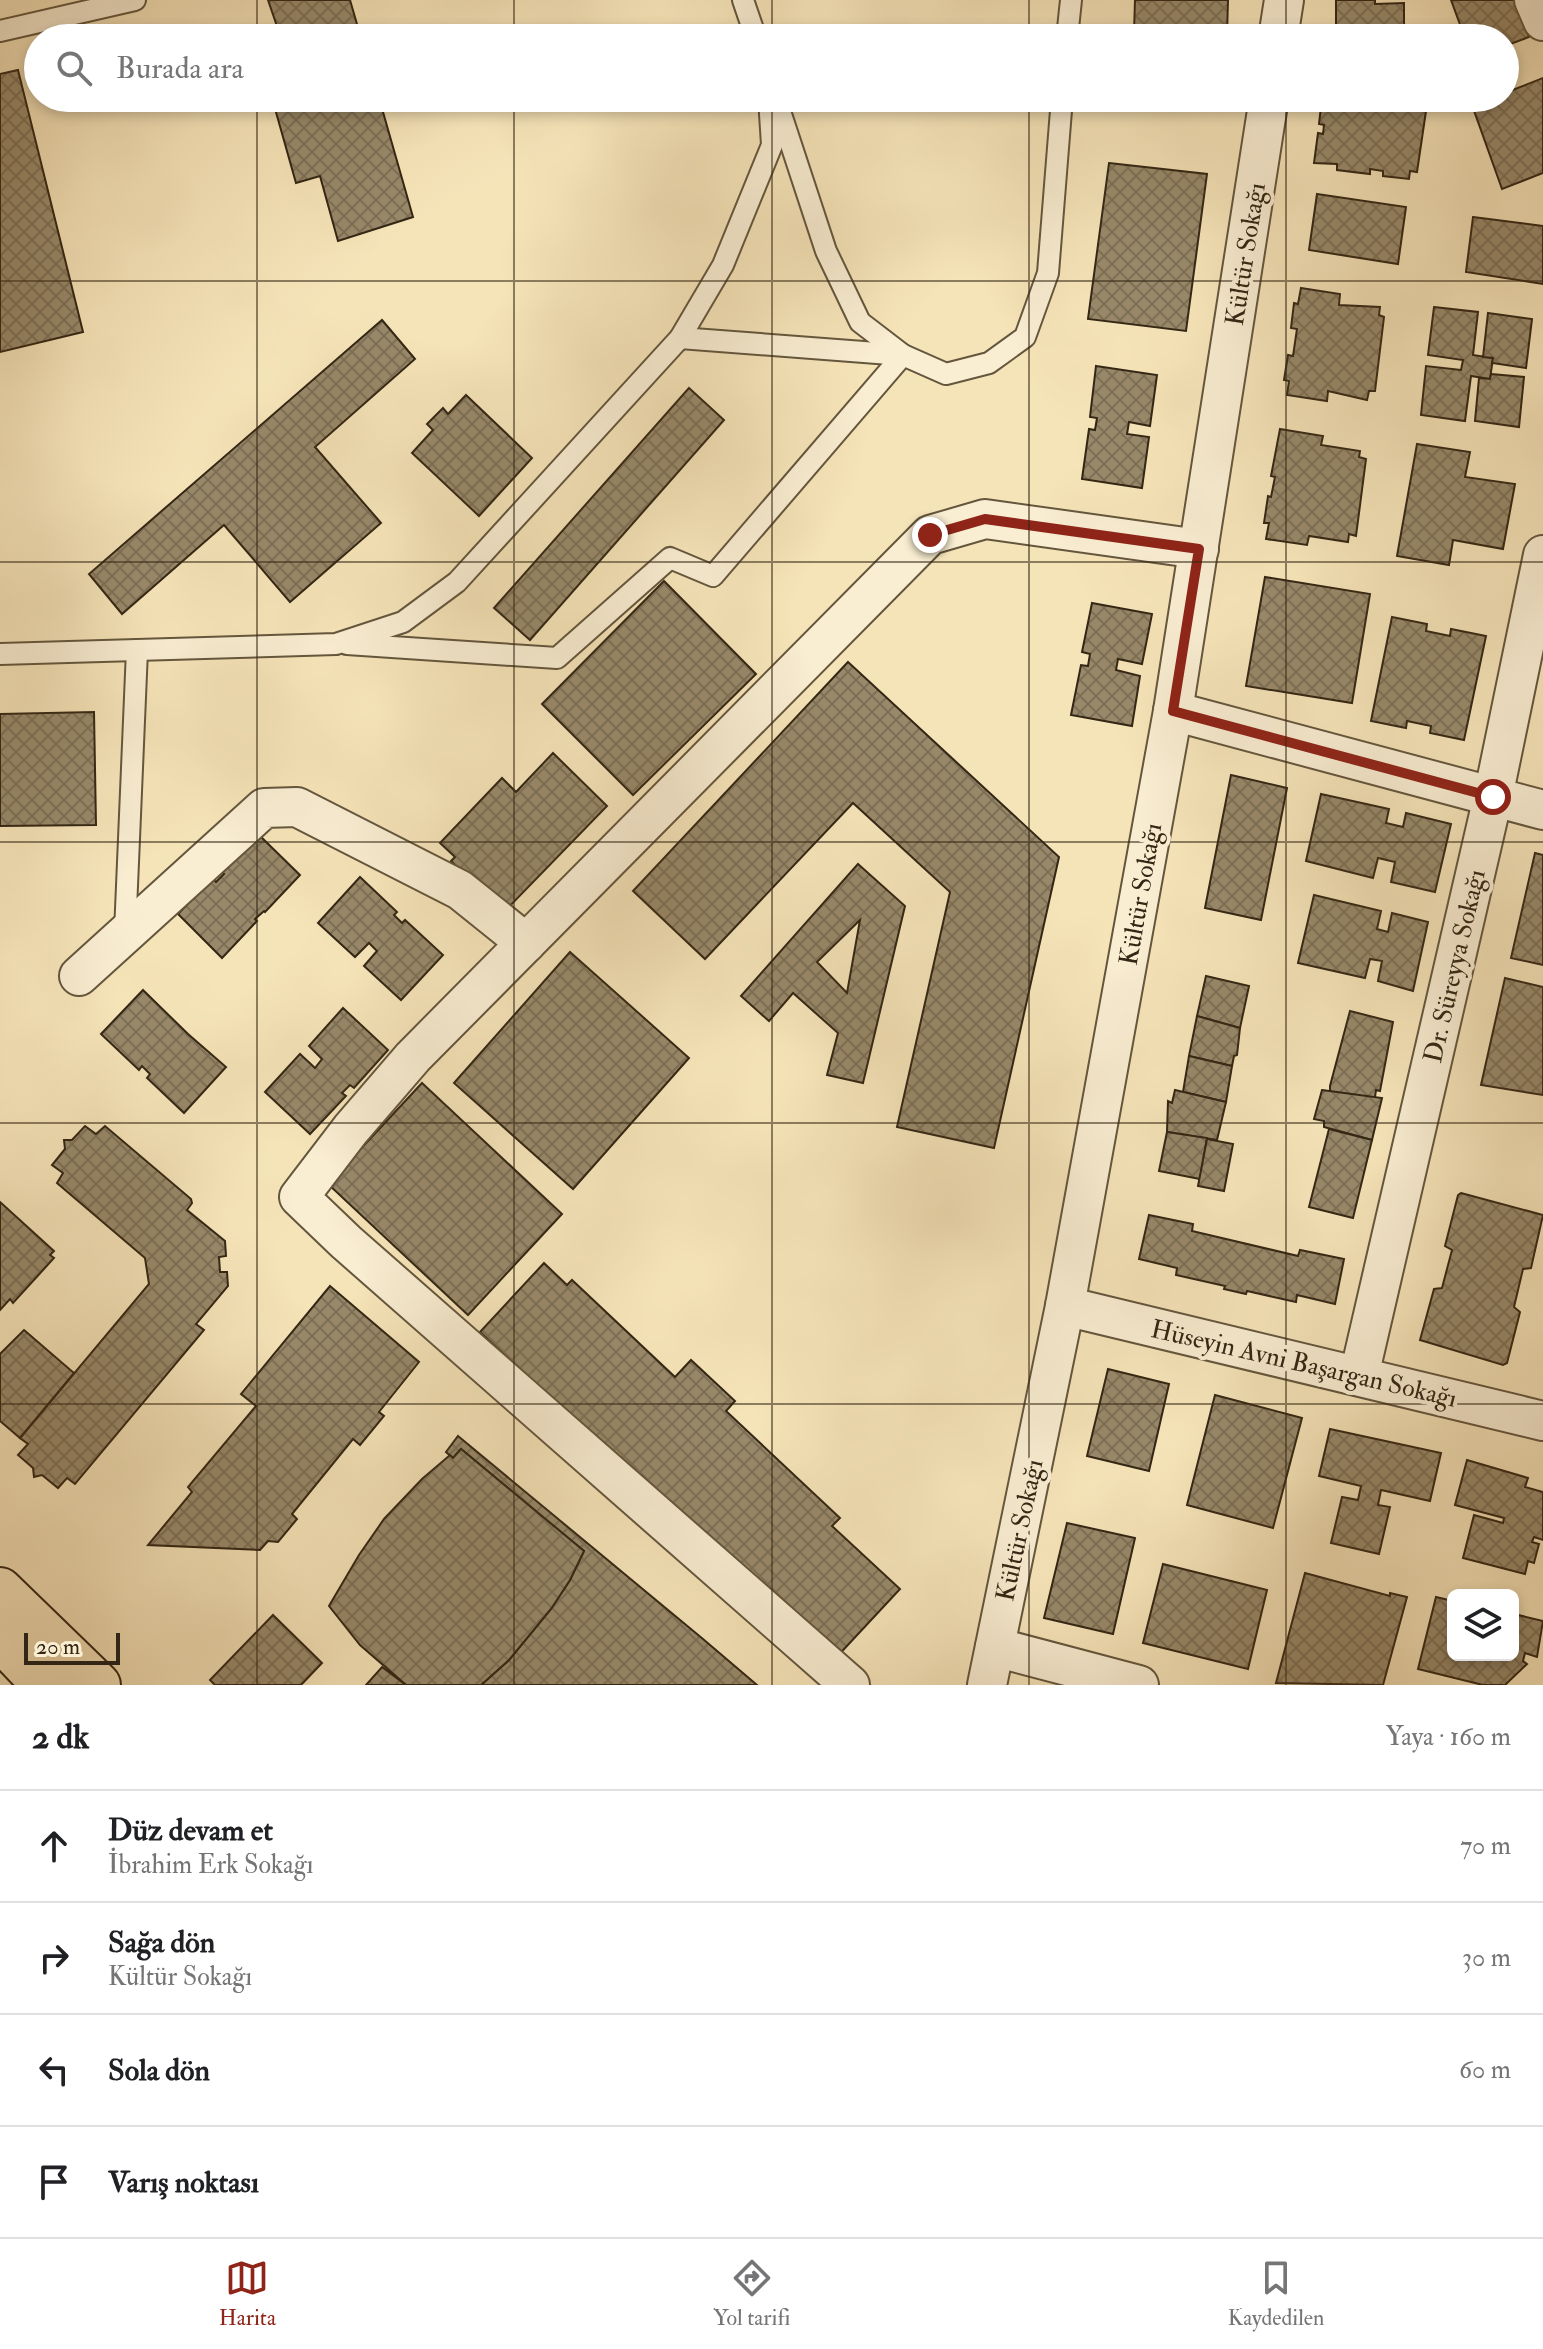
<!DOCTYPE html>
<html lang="tr">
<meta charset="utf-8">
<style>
body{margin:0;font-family:"IM FELL Double Pica",serif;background:#f6f6f6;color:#202124}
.controls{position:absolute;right:24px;bottom:24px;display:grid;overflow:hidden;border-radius:12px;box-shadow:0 4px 12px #0003}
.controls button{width:72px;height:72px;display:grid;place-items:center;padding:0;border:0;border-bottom:2px solid #e0e0e0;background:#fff;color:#202124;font:40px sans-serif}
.scale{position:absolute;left:24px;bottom:20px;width:96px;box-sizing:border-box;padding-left:8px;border:4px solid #332614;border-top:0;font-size:22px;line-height:28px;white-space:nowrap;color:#332614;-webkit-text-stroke:6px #f9edd2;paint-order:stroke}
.stop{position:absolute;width:24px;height:24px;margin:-18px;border:6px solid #8f2418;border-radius:50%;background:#fff}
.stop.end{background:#8f2418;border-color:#fff;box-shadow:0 2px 8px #0008}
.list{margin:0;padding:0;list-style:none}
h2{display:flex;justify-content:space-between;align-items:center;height:104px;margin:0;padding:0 32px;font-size:34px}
h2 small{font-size:26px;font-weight:400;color:#757577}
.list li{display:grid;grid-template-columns:52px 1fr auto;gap:24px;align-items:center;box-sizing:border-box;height:112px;padding:0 32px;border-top:2px solid #e0e0e0}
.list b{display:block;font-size:30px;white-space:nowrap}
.list p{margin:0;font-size:26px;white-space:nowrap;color:#757577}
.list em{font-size:26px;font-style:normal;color:#757577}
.icon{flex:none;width:44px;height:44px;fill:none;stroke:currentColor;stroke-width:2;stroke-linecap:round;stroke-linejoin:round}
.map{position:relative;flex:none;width:1543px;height:1685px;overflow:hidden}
.search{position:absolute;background:#fff;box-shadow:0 4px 12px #0003;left:24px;right:24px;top:24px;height:88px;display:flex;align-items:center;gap:20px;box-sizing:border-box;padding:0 28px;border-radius:44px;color:#757577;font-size:30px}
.sheet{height:552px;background:#fff}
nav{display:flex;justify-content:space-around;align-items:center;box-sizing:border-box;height:112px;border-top:2px solid #e0e0e0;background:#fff;font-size:22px;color:#757577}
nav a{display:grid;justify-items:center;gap:4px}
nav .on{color:#8f2418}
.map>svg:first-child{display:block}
</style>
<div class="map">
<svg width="1543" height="1685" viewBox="0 0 1543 1685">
<defs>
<pattern id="building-cross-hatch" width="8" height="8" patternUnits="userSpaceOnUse" patternTransform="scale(2)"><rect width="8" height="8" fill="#98896a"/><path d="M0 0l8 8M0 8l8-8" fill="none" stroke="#7d7056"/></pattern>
</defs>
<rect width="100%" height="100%" fill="#f6e4b9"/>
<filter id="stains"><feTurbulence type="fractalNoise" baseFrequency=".0025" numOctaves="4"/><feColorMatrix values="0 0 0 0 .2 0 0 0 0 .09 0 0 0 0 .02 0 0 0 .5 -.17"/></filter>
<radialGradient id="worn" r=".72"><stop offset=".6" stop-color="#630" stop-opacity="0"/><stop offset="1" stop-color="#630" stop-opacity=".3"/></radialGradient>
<g fill="url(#building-cross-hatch)" stroke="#332614" stroke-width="2" fill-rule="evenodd">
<polygon points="268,0 350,0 361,38 281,38"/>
<polygon points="1135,0 1228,0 1227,35 1134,32"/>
<polygon points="1336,0 1375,0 1375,4 1404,3 1404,38 1331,38 1331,35 1336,35"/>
<polygon points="1451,0 1515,0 1529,37 1505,46 1505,38 1465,38"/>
<polygon points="18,70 83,332 0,352 0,74"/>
<polygon points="1543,78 1543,173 1502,189 1472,105 1490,98 1505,98 1505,93"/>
<polygon points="272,98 379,98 413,217 338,241 320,176 296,183"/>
<polygon points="1322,98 1379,98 1379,102 1392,104 1392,99 1420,103 1418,110 1426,111 1417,172 1410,171 1409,179 1383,176 1383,171 1370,169 1370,174 1337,170 1337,164 1314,163 1318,133 1323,134 1324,125 1319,124"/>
<polygon points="1109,163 1207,174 1186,331 1088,319"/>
<polygon points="1317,194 1406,207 1398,264 1309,250"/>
<polygon points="1473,217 1543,226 1543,284 1466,272"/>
<polygon points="1301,288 1340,294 1339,305 1380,307 1379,315 1384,317 1375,391 1369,391 1367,400 1328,391 1327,401 1287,395 1289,381 1284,380 1288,355 1293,356 1297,329 1291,328 1294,303 1298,304"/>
<polygon points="1434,307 1478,312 1473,355 1493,358 1490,379 1471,376 1465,421 1421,415 1426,366 1461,370 1463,360 1428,355"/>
<polygon points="1488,313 1532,319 1526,368 1492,363 1493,358 1483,357"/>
<polygon points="382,320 415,359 315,447 381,523 290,602 224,525 122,614 89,574"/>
<polygon points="1096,366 1157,375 1150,426 1129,422 1127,434 1149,437 1142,488 1082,479 1089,429 1095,430 1097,418 1090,417"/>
<polygon points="1491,374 1524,377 1519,427 1475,421 1479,378 1490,379"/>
<polygon points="689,388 724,420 530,640 494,608"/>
<polygon points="466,395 532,458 479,516 412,453 433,430 427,424 443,408 448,414"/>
<polygon points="1280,429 1323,436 1321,445 1360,451 1359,457 1366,459 1356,536 1349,534 1348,542 1309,536 1307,545 1266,539 1269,523 1264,523 1268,496 1271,497 1275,477 1271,476"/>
<polygon points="1417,444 1470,452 1465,477 1515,484 1503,549 1453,540 1449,565 1397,556"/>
<polygon points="1265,577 1370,594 1352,703 1246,686"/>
<polygon points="664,581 756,674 633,795 542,704"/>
<polygon points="1092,603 1152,614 1142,664 1118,659 1116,670 1140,676 1132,726 1071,715 1081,665 1088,666 1090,654 1082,652"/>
<polygon points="1392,617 1427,624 1426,631 1450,636 1451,629 1486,636 1464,740 1430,733 1431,726 1407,721 1406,728 1371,721"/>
<polygon points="848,662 1059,857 994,1148 897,1127 950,892 853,803 705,959 633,891"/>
<polygon points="94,712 96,825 0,826 0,714"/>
<polygon points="553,753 607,806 504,912 451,861 455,857 440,843 502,778 516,792"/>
<polygon points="1231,775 1287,788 1261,920 1205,908"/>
<polygon points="1321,794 1389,809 1386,823 1403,827 1406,813 1451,824 1435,892 1391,882 1395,862 1378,858 1373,878 1306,861"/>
<polygon points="256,832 300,875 265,912 264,911 255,919 257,921 222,958 178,914 212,878 216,882 224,874 220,869"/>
<polygon points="1535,853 1543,855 1543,965 1511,958"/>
<path d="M 858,864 L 905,906 L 863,1083 L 827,1075 L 838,1033 L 793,993 L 769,1021 L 741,996 ZM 860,920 L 847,993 L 817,962 Z"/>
<polygon points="360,877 397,912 394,915 402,923 405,920 443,955 401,1000 364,966 377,951 369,943 355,957 318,923"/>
<polygon points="1314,895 1381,911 1377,929 1388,932 1392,913 1428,922 1413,991 1378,981 1382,961 1370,959 1365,978 1298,963"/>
<polygon points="570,952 689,1058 573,1189 454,1083"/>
<polygon points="1206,976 1249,986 1240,1028 1197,1016"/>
<polygon points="1505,978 1543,987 1543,1095 1481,1085"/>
<polygon points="143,990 188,1034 226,1067 184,1113 147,1078 150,1074 142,1066 139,1070 101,1034"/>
<polygon points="343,1008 388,1050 354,1088 350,1085 342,1093 346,1096 310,1134 265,1092 300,1054 315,1068 322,1059 309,1046"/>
<polygon points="1350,1011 1393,1022 1380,1091 1376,1090 1375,1097 1370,1099 1330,1092 1330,1086"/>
<polygon points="1197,1016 1240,1028 1237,1055 1234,1056 1232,1066 1189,1056"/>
<polygon points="1189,1056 1232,1066 1226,1102 1183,1092"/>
<polygon points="422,1083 562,1214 468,1315 328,1184"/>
<polygon points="1175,1090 1226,1102 1217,1140 1167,1132 1168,1101 1172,1103"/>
<polygon points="1322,1090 1382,1098 1372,1140 1324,1127 1324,1121 1314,1119"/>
<polygon points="85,1126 96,1134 105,1126 191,1199 192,1203 187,1210 225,1241 226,1256 219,1257 220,1272 227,1272 228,1286 196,1324 204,1330 75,1484 67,1478 58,1488 42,1475 34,1477 33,1468 18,1455 28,1444 20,1438 149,1284 145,1258 57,1183 63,1173 52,1165 65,1149 64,1140 72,1140"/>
<polygon points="1329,1129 1372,1140 1353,1218 1309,1207"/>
<polygon points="1167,1132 1207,1138 1200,1179 1159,1171"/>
<polygon points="1207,1139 1233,1144 1224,1191 1198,1186"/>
<polygon points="1461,1193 1543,1215 1531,1268 1523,1269 1514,1307 1520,1312 1507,1363 1503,1365 1420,1340 1434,1289 1442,1288 1452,1250 1445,1246 1458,1195"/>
<polygon points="0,1202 54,1251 50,1255 54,1258 13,1303 10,1299 0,1310"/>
<polygon points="1149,1215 1193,1224 1192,1231 1298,1256 1300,1250 1344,1259 1335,1304 1297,1295 1296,1302 1247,1291 1246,1294 1224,1289 1225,1286 1176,1275 1177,1268 1139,1259"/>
<polygon points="544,1263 567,1285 572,1280 675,1377 691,1360 735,1401 726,1411 840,1518 832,1526 900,1589 832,1662 480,1332"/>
<polygon points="330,1286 419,1362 379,1412 384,1416 360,1445 353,1439 292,1514 297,1519 278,1542 268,1541 260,1550 148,1545 192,1492 188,1487 256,1406 241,1394"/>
<polygon points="24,1330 74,1373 20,1438 0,1421 0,1354"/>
<polygon points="1108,1369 1169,1384 1149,1471 1087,1456"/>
<polygon points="1215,1395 1302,1418 1273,1528 1187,1505"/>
<polygon points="1330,1429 1441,1453 1430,1501 1381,1490 1378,1505 1390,1507 1379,1554 1331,1543 1342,1497 1358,1500 1361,1486 1319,1476"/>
<polygon points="458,1436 703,1639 757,1685 481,1685 509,1660 551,1609 570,1580 584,1551 461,1449 453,1458 446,1452"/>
<polygon points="461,1449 584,1551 570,1580 551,1609 509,1660 481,1685 406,1685 360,1645 329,1606 359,1555 384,1519 422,1479 450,1455 453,1458"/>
<polygon points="1467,1460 1528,1478 1525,1487 1543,1492 1543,1540 1534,1537 1532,1542 1539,1544 1534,1563 1528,1561 1525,1574 1463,1558 1474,1515 1503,1523 1504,1518 1455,1505"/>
<polygon points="1067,1523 1135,1538 1113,1634 1044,1618"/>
<polygon points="1163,1564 1267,1590 1248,1669 1143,1643"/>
<polygon points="1305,1573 1390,1596 1390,1593 1407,1597 1383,1685 1276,1683"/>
<polygon points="1436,1597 1453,1601 1453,1655 1513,1655 1513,1607 1517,1608 1514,1614 1543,1621 1537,1657 1525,1653 1523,1661 1527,1664 1505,1685 1483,1685 1418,1669"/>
<polygon points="273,1615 322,1663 301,1685 215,1685 210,1680"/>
<polygon points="382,1667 406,1685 366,1685"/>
</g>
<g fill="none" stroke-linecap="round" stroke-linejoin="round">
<g stroke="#64563d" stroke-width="24">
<g id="lane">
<polyline points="743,0 756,38"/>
<polyline points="0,31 135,0"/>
<polyline points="1067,38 1071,0"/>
<polyline points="777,102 826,251 860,322 903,355 946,374 989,363 1025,337 1048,273 1062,98"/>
<polyline points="680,338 903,355"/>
<polyline points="347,644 557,658 670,558 713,576 903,355"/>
<polyline points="0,654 336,644 403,622 457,582 680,338 723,265 772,145 769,98"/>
<polyline points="125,933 137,650"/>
</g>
</g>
<g stroke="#64563d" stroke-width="42">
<g id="street">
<polyline points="1534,0 1543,21"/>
<polyline points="1278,38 1284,0"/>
<polyline points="1173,711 1543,810"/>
<polyline points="79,976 264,808 297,807 460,890 526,943"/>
<polyline points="1065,1306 1543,1421"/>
<polyline points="1359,1376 1493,797 1543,555"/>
<polyline points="995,1647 1139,1685"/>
<polyline points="850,1685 346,1242 299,1197 351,1129 413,1057 930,535 985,519 1199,549"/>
<polyline points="987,1685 1065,1306 1173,711 1269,98"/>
</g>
</g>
<g stroke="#332614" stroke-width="48">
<polyline id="primary" points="0,1590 98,1685"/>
</g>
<g stroke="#332614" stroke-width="48">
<polyline id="highway" points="0,1638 45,1685"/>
</g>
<use href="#lane" stroke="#f9edd2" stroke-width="20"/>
<use href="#street" stroke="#f9edd2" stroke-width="38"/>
<use href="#primary" stroke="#f6e4b9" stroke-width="44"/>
<use href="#highway" stroke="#f6e4b9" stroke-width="44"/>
</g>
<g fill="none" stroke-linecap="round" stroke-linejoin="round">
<polyline stroke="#8f2418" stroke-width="10" points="930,535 985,519 1199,549 1173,711 1493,797"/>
</g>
<path fill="none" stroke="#332614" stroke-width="2" stroke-opacity="0.55" d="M 257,0 L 257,38M 514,0 L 514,38M 772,0 L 772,38M 1029,0 L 1029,38M 1286,0 L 1286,38M 257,98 L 257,1685M 514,98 L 514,1685M 772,98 L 772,1685M 1029,98 L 1029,1685M 1286,98 L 1286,1685M 0,281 L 1543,281M 0,562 L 1543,562M 0,842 L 1543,842M 0,1123 L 1543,1123M 0,1404 L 1543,1404"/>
<g text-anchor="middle" stroke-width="8" stroke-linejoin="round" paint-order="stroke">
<g font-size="26" fill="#332614" stroke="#f9edd2">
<text transform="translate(1245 254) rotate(-81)" y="9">Kültür Sokağı</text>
<text transform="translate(1140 894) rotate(-80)" y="9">Kültür Sokağı</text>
<text transform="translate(1454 966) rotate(-77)" y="9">Dr. Süreyya Sokağı</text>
<text transform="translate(1304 1363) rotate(13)" y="9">Hüseyin Avni Başargan Sokağı</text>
<text transform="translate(1019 1530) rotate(-78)" y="9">Kültür Sokağı</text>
</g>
</g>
<rect width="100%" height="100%" filter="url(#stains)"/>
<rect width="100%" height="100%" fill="url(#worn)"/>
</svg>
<div class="controls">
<button><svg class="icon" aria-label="layers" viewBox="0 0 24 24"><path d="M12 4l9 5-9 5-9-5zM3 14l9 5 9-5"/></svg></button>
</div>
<div class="scale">20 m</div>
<div class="stop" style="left:1493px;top:797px"></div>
<div class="stop end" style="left:930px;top:535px"></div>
<div class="search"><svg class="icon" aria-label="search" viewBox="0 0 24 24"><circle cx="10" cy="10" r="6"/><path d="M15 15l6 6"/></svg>Burada ara</div>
</div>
<section class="sheet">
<h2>2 dk<small>Yaya · 160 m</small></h2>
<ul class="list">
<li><svg class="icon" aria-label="ahead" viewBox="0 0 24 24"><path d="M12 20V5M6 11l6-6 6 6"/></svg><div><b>Düz devam et</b><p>İbrahim Erk Sokağı</p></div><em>70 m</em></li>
<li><svg class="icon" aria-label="right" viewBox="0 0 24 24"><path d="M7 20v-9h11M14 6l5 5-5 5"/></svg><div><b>Sağa dön</b><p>Kültür Sokağı</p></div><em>30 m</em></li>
<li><svg class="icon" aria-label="left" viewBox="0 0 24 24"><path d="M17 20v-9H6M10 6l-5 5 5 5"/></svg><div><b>Sola dön</b></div><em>60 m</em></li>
<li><svg class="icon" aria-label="arrive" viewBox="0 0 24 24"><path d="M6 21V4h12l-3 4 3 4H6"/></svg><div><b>Varış noktası</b></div></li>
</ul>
</section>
<nav>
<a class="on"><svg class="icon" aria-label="map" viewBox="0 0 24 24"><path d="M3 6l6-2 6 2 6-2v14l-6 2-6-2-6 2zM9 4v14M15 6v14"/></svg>Harita</a>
<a><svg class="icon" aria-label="directions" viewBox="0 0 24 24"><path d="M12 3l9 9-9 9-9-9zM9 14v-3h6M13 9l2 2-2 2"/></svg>Yol tarifi</a>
<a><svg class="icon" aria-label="saved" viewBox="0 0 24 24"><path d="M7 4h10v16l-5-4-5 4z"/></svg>Kaydedilen</a>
</nav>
